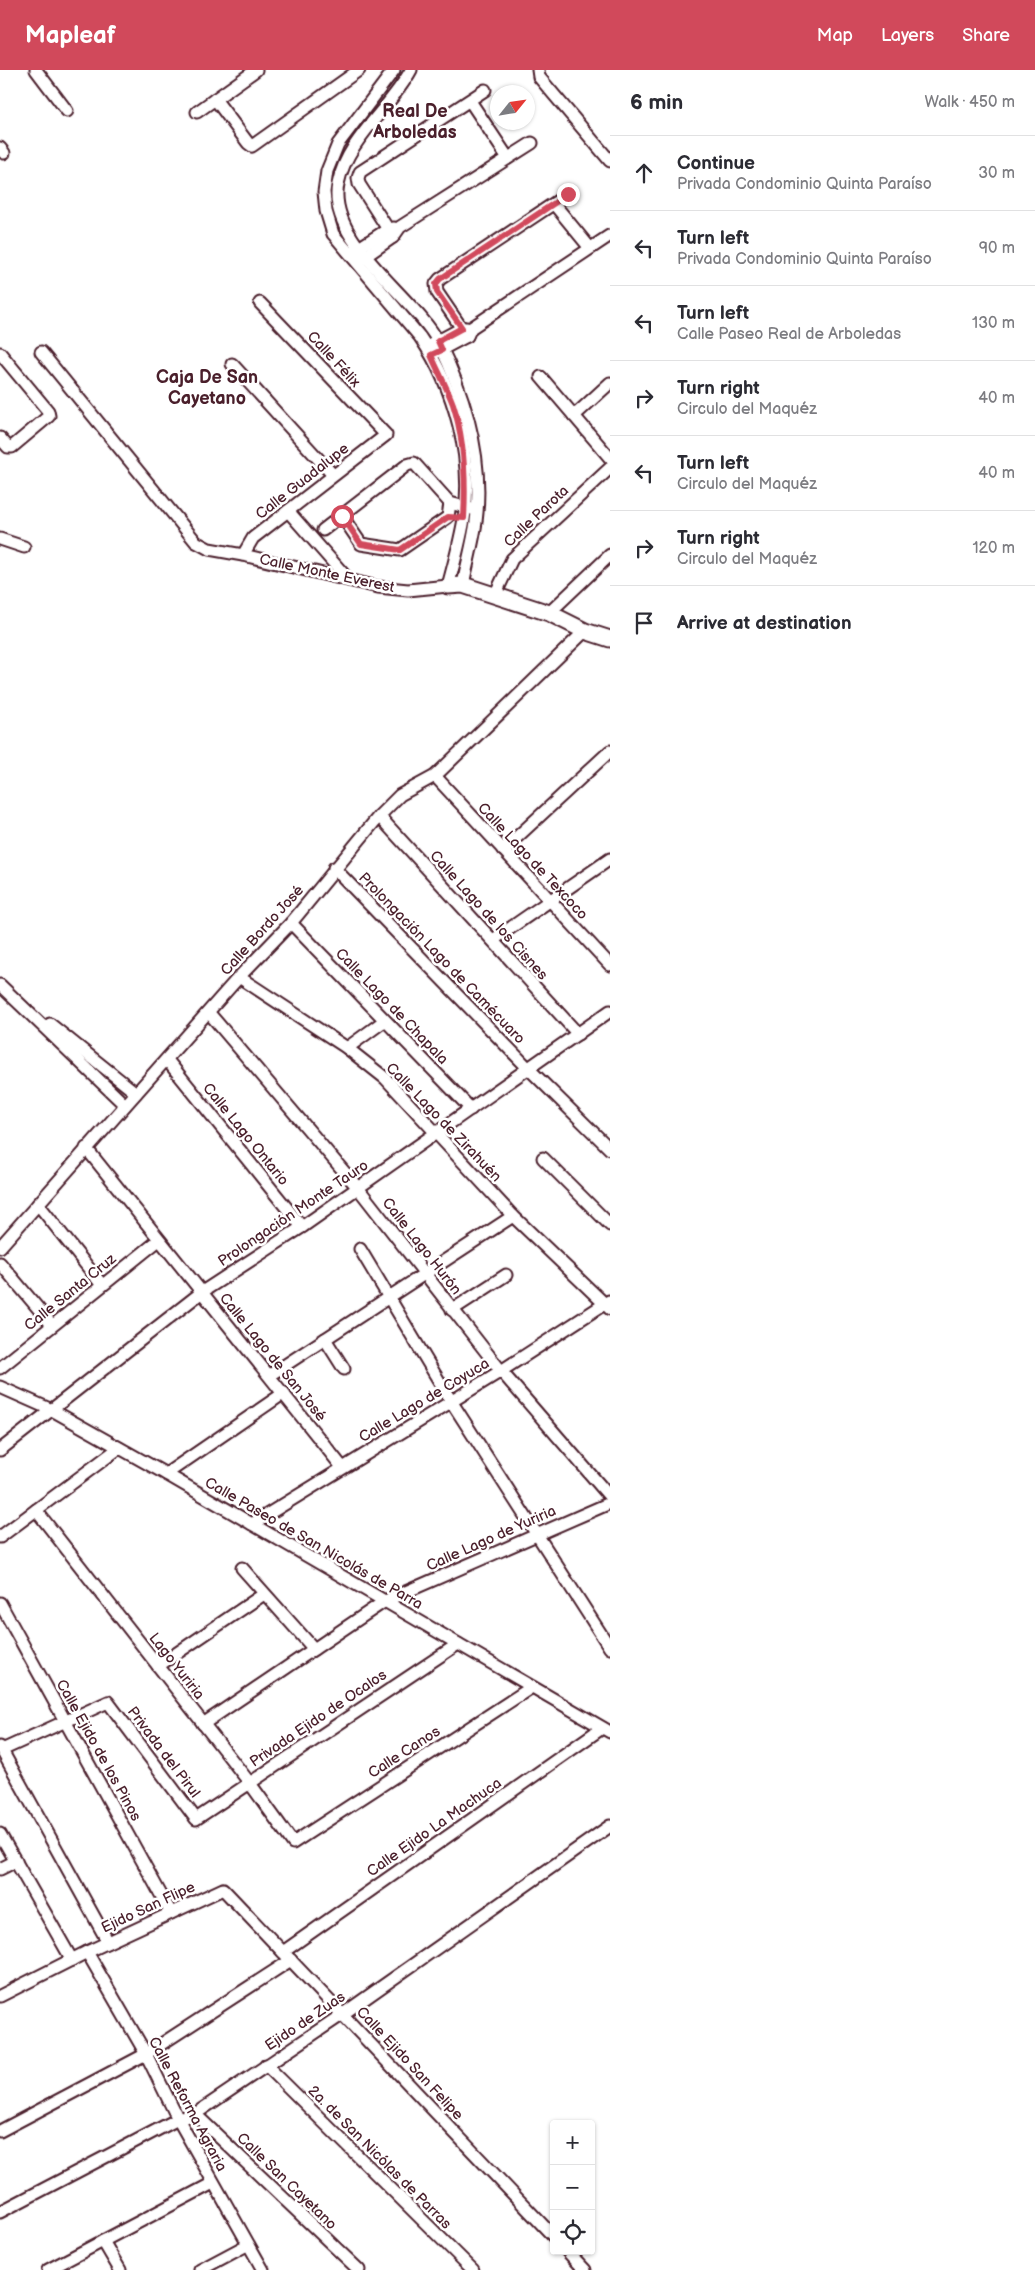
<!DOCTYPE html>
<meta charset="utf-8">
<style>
body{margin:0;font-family:"Balsamiq Sans",sans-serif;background:#f2f2f3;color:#2b2b33}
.controls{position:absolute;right:15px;bottom:15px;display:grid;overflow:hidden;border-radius:5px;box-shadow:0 1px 4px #0004}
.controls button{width:45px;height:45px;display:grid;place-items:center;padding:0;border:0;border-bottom:1px solid #e1e1e2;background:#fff;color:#2b2b33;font:25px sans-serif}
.compass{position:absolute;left:490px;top:15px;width:45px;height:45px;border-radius:50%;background:#fff;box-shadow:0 1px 4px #0004;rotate:60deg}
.stop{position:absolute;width:15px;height:15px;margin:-11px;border:4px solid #d1495b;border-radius:50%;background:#fff}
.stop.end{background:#d1495b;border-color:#fff;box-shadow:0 1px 5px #0008}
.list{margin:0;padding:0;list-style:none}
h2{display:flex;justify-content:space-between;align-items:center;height:65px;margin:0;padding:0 20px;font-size:21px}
h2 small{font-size:16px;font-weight:400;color:#7c7c81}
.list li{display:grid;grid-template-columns:32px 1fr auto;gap:15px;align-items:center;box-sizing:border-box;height:75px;padding:0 20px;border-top:1px solid #e1e1e2}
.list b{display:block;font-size:19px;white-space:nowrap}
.list p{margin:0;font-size:16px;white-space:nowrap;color:#7c7c81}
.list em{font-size:16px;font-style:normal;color:#7c7c81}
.icon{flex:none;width:28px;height:28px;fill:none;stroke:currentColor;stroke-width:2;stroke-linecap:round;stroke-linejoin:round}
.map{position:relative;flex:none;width:610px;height:2200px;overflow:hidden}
header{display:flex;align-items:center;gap:30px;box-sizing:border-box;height:70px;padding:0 25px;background:#d1495b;color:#fff}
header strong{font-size:24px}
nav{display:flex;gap:28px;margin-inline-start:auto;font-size:18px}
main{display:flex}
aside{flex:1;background:#fff}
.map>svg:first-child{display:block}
</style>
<header>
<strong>Mapleaf</strong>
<nav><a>Map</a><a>Layers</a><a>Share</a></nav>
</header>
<main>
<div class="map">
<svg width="610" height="2200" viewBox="0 0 610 2200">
<rect width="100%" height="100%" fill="#fff"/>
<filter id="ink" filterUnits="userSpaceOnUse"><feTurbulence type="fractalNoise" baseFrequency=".02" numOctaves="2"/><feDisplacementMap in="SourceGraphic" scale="10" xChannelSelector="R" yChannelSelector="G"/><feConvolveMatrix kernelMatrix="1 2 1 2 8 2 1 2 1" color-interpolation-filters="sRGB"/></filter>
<g filter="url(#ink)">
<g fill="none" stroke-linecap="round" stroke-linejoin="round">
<g stroke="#4a1f2b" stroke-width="15">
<g id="minor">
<polyline points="36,0 67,41"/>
<path d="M 411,0 C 390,39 347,69 338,114 C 326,171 415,227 439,273 C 466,328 484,390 476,452 C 473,473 467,494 463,515"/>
<polyline points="538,0 539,7 610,91"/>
<polyline points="215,29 248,73 252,76 359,0"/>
<polyline points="470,31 508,88"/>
<polyline points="197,42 256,0"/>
<polyline points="0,78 4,83"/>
<polyline points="554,134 590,178"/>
<polyline points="393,167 359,114 358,108 360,102 485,20"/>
<polyline points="354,181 388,159 394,158"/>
<polyline points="360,190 393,167 400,157 532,73"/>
<polyline points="467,266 437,222 436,214 440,209 568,124"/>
<polyline points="432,274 462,258 467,258"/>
<path d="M 41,282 L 196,472 L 209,479 L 243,485 L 378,517 L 408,520 L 448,516 C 454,494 460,472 464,449 C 474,388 454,317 420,267 L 333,164 L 326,141 L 324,122 L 327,101 L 338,74 L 394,0"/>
<polyline points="0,283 48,341 49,346 12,377 8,377 0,368"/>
<polyline points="435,283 467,266 471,258 609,166"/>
<polyline points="232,294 333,405"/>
<polyline points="541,307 610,388"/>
<polyline points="574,346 610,313"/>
<polyline points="288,441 346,507"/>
<polyline points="342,446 361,474 400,480 448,447 450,433"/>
<polyline points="323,460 407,395 414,393 450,433 472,439"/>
<polyline points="0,469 24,477"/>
<polyline points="243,485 253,468 386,365 260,233"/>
<polyline points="495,525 512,489 610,398"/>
<polyline points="549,543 610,485"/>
<polyline points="435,706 610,895"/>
<polyline points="379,746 578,964"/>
<polyline points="503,780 610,681"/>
<polyline points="334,798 528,998 610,1079"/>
<polyline points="291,853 471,1039"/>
<polyline points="493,870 610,789"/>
<polyline points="239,907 347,978 385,1008 513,1146 610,1239"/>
<polyline points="0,915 125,1035"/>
<polyline points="209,943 358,1118 501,1301 610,1427"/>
<polyline points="50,954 136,1023"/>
<polyline points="347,978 384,951"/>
<polyline points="167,990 302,1157"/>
<polyline points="86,1078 342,1397"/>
<polyline points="543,1088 610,1155"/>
<polyline points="38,1134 102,1215"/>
<polyline points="0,1177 239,907 291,853 379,746 400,725 435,706 585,561"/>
<polyline points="360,1179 451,1331 610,1578"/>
<polyline points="0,1193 52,1255"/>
<polyline points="452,1240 506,1205"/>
<polyline points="325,1269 344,1299"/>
<polyline points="0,1298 159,1170"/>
<polyline points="270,1305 513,1146"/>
<polyline points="0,1317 52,1340 166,1404 610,1662"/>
<polyline points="0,1380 202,1222 302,1157 610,941"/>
<polyline points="166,1404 284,1323"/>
<polyline points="36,1440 249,1712 293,1773 532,1617"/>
<polyline points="252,1454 501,1301 609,1231"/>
<polyline points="0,1467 119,1378"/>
<polyline points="242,1498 314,1579"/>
<polyline points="0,1533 171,1843"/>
<polyline points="158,1596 264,1524"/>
<polyline points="203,1654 385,1531 610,1433"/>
<polyline points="0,1677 108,1872"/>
<polyline points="2,1680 108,1632 196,1749 458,1574"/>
<polyline points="0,1764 72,1890"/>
<polyline points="0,1799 16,1791"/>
<polyline points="87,1882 146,1984 178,2049 263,2200"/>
<polyline points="283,1882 602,1658"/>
<polyline points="0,1926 87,1882 223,1819 554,2167"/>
<polyline points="266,1995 473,2200"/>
<polyline points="195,2044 359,2200"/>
<polyline points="0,2061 146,1984 291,1890"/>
<polyline points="0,2142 178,2049 195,2044 343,1944 610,1756"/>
<polyline points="103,2171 120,2200"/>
<polyline points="567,2181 585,2200"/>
<polyline points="48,2200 213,2113"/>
<polyline points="200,2200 247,2175"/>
</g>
</g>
<g stroke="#4a1f2b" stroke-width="19">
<polyline id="major" points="448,516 463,515 549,543 585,561 610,569"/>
</g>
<use href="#minor" stroke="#fff" stroke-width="11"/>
<use href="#major" stroke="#fff" stroke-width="15"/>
</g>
</g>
<g fill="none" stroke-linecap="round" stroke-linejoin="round" filter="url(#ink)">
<path stroke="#d1495b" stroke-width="6" d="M 342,446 L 361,474 L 400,480 L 448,447 L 464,448 C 466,410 465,371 453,334 C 447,318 438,301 431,285 L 442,280 L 438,271 L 462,258 L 437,222 L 436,214 L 440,209 L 568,124"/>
</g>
<g text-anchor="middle" stroke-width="5" stroke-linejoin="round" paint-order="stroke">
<g font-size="15" fill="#4a1f2b" stroke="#fff">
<text transform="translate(334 289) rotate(47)" y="5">Calle Félix</text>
<text transform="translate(302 411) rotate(-38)" y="5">Calle Guadalupe</text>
<text transform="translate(536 446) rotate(-43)" y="5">Calle Parota</text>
<text transform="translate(327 503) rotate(12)" y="5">Calle Monte Everest</text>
<text transform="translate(533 791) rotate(47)" y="5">Calle Lago de Texcoco</text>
<text transform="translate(489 845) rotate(48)" y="5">Calle Lago de los Cisnes</text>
<text transform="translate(262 860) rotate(-48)" y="5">Calle Bordo José</text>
<text transform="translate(442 888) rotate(46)" y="5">Prolongación Lago de Camécuaro</text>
<text transform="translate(392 936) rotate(46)" y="5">Calle Lago de Chapala</text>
<text transform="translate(444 1052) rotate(46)" y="5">Calle Lago de Zirahuén</text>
<text transform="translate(246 1064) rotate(51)" y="5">Calle Lago Ontario</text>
<text transform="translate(293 1143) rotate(-34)" y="5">Prolongación Monte Tauro</text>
<text transform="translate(422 1176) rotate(52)" y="5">Calle Lago Hurón</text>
<text transform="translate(70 1222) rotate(-39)" y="5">Calle Santa Cruz</text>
<text transform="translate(273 1287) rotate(51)" y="5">Calle Lago de San José</text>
<text transform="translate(424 1330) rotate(-31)" y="5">Calle Lago de Coyuca</text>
<text transform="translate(491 1468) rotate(-24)" y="5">Calle Lago de Yuriria</text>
<text transform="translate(314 1473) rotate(30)" y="5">Calle Paseo de San Nicolás de Parra</text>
<text transform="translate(177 1596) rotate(52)" y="5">Lago Yuriria</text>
<text transform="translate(318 1648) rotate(-34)" y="5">Privada Ejido de Ocalos</text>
<text transform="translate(99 1680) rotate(61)" y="5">Calle Ejido de los Pinos</text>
<text transform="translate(164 1682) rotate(53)" y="5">Privada del Pirul</text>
<text transform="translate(404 1682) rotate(-33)" y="5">Calle Canos</text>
<text transform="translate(434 1757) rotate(-35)" y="5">Calle Ejido La Machuca</text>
<text transform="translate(148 1837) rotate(-25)" y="5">Ejido San Flipe</text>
<text transform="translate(305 1951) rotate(-34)" y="5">Ejido de Zuas</text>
<text transform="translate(410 1993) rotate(47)" y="5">Calle Ejido San Felipe</text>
<text transform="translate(188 2034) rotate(62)" y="5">Calle Reforma Agraria</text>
<text transform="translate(380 2087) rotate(45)" y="5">2a. de San Nicólas de Parras</text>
<text transform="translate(287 2111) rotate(44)" y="5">Calle San Cayetano</text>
</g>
<g font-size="18" font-weight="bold" fill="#4a1f2b" stroke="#fff">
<text x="415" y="47">Real De<tspan x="415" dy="21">Arboledas</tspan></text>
<text x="207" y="313">Caja De San<tspan x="207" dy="21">Cayetano</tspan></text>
</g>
</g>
</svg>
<div class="controls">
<button>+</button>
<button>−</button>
<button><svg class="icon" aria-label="locate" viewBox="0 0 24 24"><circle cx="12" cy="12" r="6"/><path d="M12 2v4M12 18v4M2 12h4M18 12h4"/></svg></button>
</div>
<svg class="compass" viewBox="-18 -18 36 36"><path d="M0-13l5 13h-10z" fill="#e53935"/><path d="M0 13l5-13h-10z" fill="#7c7c81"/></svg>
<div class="stop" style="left:342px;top:446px"></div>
<div class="stop end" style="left:568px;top:124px"></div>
</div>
<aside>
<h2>6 min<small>Walk · 450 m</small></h2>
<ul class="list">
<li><svg class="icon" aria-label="ahead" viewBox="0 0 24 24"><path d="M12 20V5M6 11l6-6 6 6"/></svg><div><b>Continue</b><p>Privada Condominio Quinta Paraíso</p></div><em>30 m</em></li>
<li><svg class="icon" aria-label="left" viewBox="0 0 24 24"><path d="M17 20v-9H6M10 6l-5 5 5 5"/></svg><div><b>Turn left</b><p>Privada Condominio Quinta Paraíso</p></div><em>90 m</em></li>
<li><svg class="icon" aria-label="left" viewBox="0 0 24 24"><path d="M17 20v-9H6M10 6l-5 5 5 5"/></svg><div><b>Turn left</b><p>Calle Paseo Real de Arboledas</p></div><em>130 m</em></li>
<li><svg class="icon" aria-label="right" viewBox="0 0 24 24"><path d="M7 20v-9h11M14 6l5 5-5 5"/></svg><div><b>Turn right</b><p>Circulo del Maquéz</p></div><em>40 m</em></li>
<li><svg class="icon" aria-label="left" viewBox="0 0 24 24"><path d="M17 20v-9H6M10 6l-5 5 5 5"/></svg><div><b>Turn left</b><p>Circulo del Maquéz</p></div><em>40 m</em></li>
<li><svg class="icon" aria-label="right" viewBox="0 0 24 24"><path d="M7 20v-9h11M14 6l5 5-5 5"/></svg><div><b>Turn right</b><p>Circulo del Maquéz</p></div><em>120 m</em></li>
<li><svg class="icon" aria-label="arrive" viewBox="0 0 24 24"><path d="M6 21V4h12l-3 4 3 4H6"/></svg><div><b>Arrive at destination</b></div></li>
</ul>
</aside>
</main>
